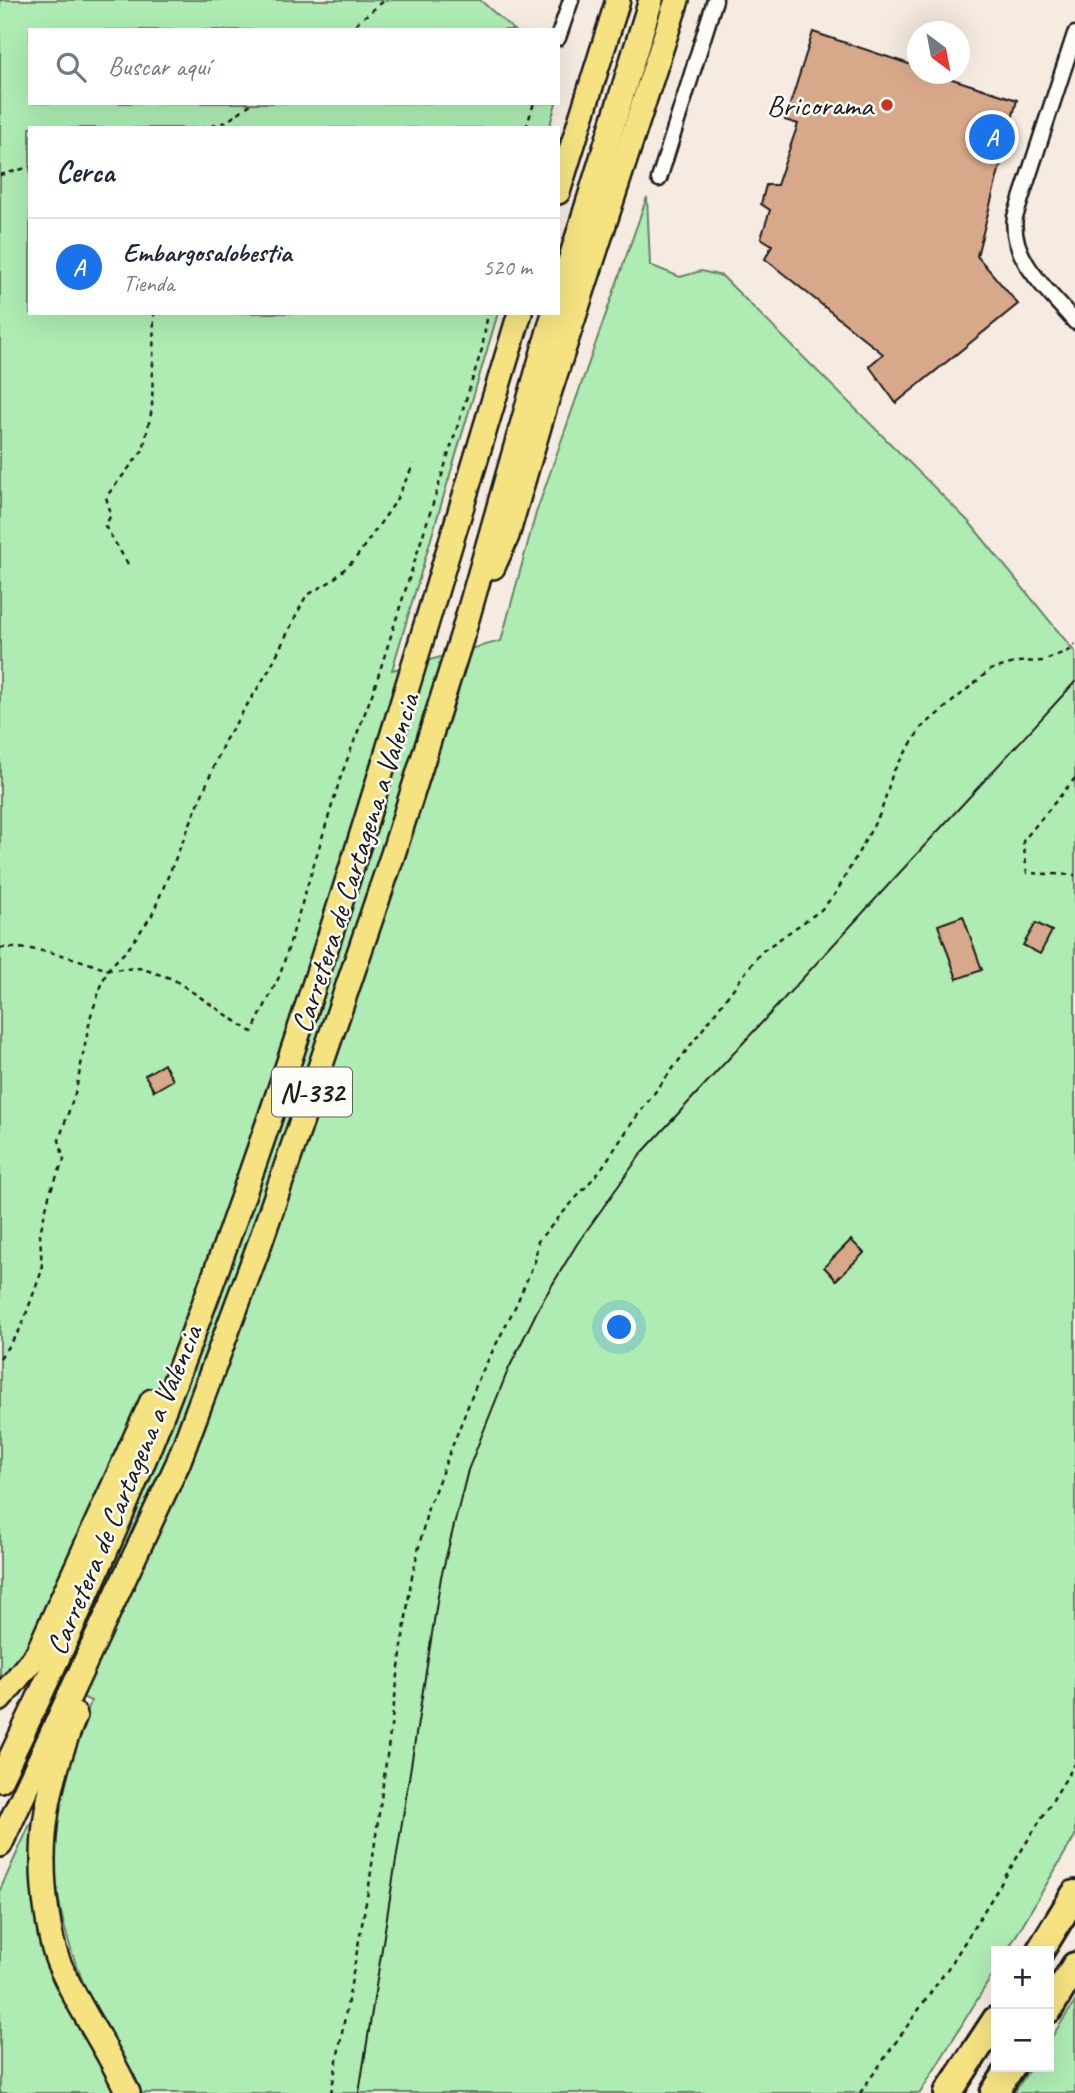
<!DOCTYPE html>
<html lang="es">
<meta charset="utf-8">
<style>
body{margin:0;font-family:Caveat,sans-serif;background:#f6f6f7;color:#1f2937}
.controls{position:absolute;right:21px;bottom:21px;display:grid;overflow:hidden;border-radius:0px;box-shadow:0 7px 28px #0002}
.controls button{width:63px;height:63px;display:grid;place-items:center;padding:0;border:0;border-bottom:2px solid #e0e1e3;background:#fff;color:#1f2937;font:35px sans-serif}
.compass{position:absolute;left:907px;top:21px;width:63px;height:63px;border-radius:50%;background:#fff;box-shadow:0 7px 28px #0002;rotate:148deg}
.you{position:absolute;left:620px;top:1328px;width:24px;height:24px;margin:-18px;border:5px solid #fff;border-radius:50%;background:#1a73e8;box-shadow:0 0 0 10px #1a73e833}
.badge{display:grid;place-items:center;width:46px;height:46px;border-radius:50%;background:#1a73e8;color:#fff;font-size:23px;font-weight:700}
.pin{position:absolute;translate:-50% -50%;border:4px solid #fff;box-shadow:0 2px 7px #0006}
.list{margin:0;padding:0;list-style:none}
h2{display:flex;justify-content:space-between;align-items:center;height:91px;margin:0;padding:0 28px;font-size:30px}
h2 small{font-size:23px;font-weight:400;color:#747a83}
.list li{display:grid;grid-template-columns:46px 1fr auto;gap:21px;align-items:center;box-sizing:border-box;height:98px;padding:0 28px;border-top:2px solid #e0e1e3}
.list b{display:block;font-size:26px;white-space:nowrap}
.list p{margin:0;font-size:23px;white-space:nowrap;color:#747a83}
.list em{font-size:23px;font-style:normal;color:#747a83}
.icon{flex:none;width:38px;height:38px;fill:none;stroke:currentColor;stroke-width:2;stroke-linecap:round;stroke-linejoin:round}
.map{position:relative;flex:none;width:1075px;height:2093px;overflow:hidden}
.search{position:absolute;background:#fff;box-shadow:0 7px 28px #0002;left:28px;top:28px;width:532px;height:77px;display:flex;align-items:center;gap:18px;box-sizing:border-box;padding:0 24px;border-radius:0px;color:#747a83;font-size:26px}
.panel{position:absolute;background:#fff;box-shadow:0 7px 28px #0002;left:28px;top:126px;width:532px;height:189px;border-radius:0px}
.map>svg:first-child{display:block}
</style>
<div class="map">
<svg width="1075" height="2093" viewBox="0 0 1075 2093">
<rect width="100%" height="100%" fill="#f6ebe1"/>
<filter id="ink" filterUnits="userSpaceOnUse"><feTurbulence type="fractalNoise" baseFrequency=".0143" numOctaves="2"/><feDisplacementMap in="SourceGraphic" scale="14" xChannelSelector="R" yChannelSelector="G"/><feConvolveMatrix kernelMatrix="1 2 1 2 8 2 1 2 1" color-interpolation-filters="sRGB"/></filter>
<g filter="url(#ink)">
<g fill="#aeecb3" stroke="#658468" stroke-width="2">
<path d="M 0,0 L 480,0 L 514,30 L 30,30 L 30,103 L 556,103 L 549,128 L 30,128 L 30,313 L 498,313 L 392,670 L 501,641 L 536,513 L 647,197 L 650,265 L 680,277 L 701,271 L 722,276 L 970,523 L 1075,652 L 1075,1836 L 1007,1951 L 996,1951 L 996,1969 L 920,2093 L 137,2093 C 87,1999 38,1907 60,1797 C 66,1764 80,1732 91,1701 L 28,1672 L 0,1695 Z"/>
<polygon points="32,1820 36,1823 36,1872 120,2093 0,2093 0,1890"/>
<polygon points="1075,2002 1075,2093 1014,2093 1031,2067 1049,2067 1049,2041"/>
</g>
<g fill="#d8a88a" stroke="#1c1c1c" stroke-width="2">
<polygon points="813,32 918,67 918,74 937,74 1017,100 977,256 1018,304 896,403 869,366 883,354 765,259 772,245 761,238 770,210 761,204 766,185 777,185 798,124 785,120"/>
<polygon points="963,916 982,970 957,979 938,925"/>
<polygon points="1036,923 1052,931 1040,954 1023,945"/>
<polygon points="164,1064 173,1080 154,1091 145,1075"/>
<polygon points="851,1240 864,1253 836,1280 824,1267"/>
</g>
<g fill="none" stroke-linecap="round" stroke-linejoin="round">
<g stroke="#1c1c1c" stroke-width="19">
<g id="minor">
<path d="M 1075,34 L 1015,217 C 1009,259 1050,292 1075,322"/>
<polyline points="558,38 571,0"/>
<polyline points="659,179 715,0"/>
</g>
</g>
<g stroke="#1c1c1c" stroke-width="28">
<g id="trunk">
<polyline points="558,192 618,0"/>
<polyline points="558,300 651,0"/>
<polyline points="493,567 507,536 545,406 677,0"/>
<polyline points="0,1699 37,1654 152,1401"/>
<path d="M 75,1715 C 48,1781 36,1842 47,1913 C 50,1933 53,1952 62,1970 C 81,2012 109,2050 128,2093"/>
<path d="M 0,1780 C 55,1665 109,1549 156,1430 C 300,1065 406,688 520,313"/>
<polyline points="0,1845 178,1463 260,1243 393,854 463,633 554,313"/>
</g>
</g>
<g stroke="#1c1c1c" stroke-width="32">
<g id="motorway">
<polyline points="1040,1951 1075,1894"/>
<polyline points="1049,2009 1075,1966"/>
<polyline points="948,2093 996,2020"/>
<polyline points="994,2093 1011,2067"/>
</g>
</g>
<g stroke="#1c1c1c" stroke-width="2.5" stroke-dasharray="5 5" stroke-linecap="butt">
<polyline points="348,30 385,0"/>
<polyline points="202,128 226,122 252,103"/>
<polyline points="221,128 226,122"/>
<polyline points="526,128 534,103"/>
<polyline points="0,175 30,167"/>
<polyline points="128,564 105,526 111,515 106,497 143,450 152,409 154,313"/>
<polyline points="1075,778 1023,841 1027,873 1075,875"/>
<path d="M 0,948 C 36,946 74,957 107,970 L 128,949 L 152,915 L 224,742 L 269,670 L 306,596 L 333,580 L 355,559 L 394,504 L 414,464"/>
<polyline points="0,1358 21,1328 42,1270 40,1233 50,1192 64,1160 59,1140 76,1090 91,1015 107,970 140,968 173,979 252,1032 280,975 341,776 374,689 482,349 488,313"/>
<polyline points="331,2093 369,1886 411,1581 428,1508 479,1378 516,1305 535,1261 538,1241 599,1172 634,1120 761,952 821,910 836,893 881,812 893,772 921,728 990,670 1018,662 1043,661 1070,650 1075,644"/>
<polyline points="860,2093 953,1961 1075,1764"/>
</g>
<use href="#minor" stroke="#fdfcf7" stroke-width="14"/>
<use href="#trunk" stroke="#f5e382" stroke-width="23"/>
<use href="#motorway" stroke="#f5e382" stroke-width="26"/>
<polyline stroke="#1c1c1c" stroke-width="2" points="359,2093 441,1577 468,1470 508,1370 540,1305 577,1244 641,1154 1075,682"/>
</g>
</g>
<circle fill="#c8321e" stroke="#fdfcf7" stroke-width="2.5" cx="887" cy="105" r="7"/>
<g text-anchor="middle" stroke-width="5" stroke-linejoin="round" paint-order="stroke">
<rect fill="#fdfcf7" stroke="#605f5e" stroke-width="2" x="272" y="1067.5" width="80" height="49" rx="5"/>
<g font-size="28" font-weight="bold" fill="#1c1c1c">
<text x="312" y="1102">N-332</text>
</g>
<g font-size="30" fill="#1c1c1c" stroke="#fdfcf7" text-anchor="end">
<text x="873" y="115">Bricorama</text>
</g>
<g font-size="30" fill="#1c1c1c" stroke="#fdfcf7">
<text transform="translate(355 863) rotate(-72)" y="10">Carretera de Cartagena a Valencia</text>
<text transform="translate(124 1490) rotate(-67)" y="10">Carretera de Cartagena a Valencia</text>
</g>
</g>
</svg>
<div class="controls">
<button>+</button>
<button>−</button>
</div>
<svg class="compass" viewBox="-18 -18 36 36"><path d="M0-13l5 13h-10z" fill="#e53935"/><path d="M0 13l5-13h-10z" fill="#747a83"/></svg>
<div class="you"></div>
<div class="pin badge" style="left:992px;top:137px">A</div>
<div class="search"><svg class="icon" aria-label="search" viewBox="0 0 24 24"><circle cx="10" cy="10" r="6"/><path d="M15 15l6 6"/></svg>Buscar aquí</div>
<section class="panel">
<h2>Cerca<small></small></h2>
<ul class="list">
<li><span class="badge">A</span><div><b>Embargosalobestia</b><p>Tienda</p></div><em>520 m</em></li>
</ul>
</section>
</div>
